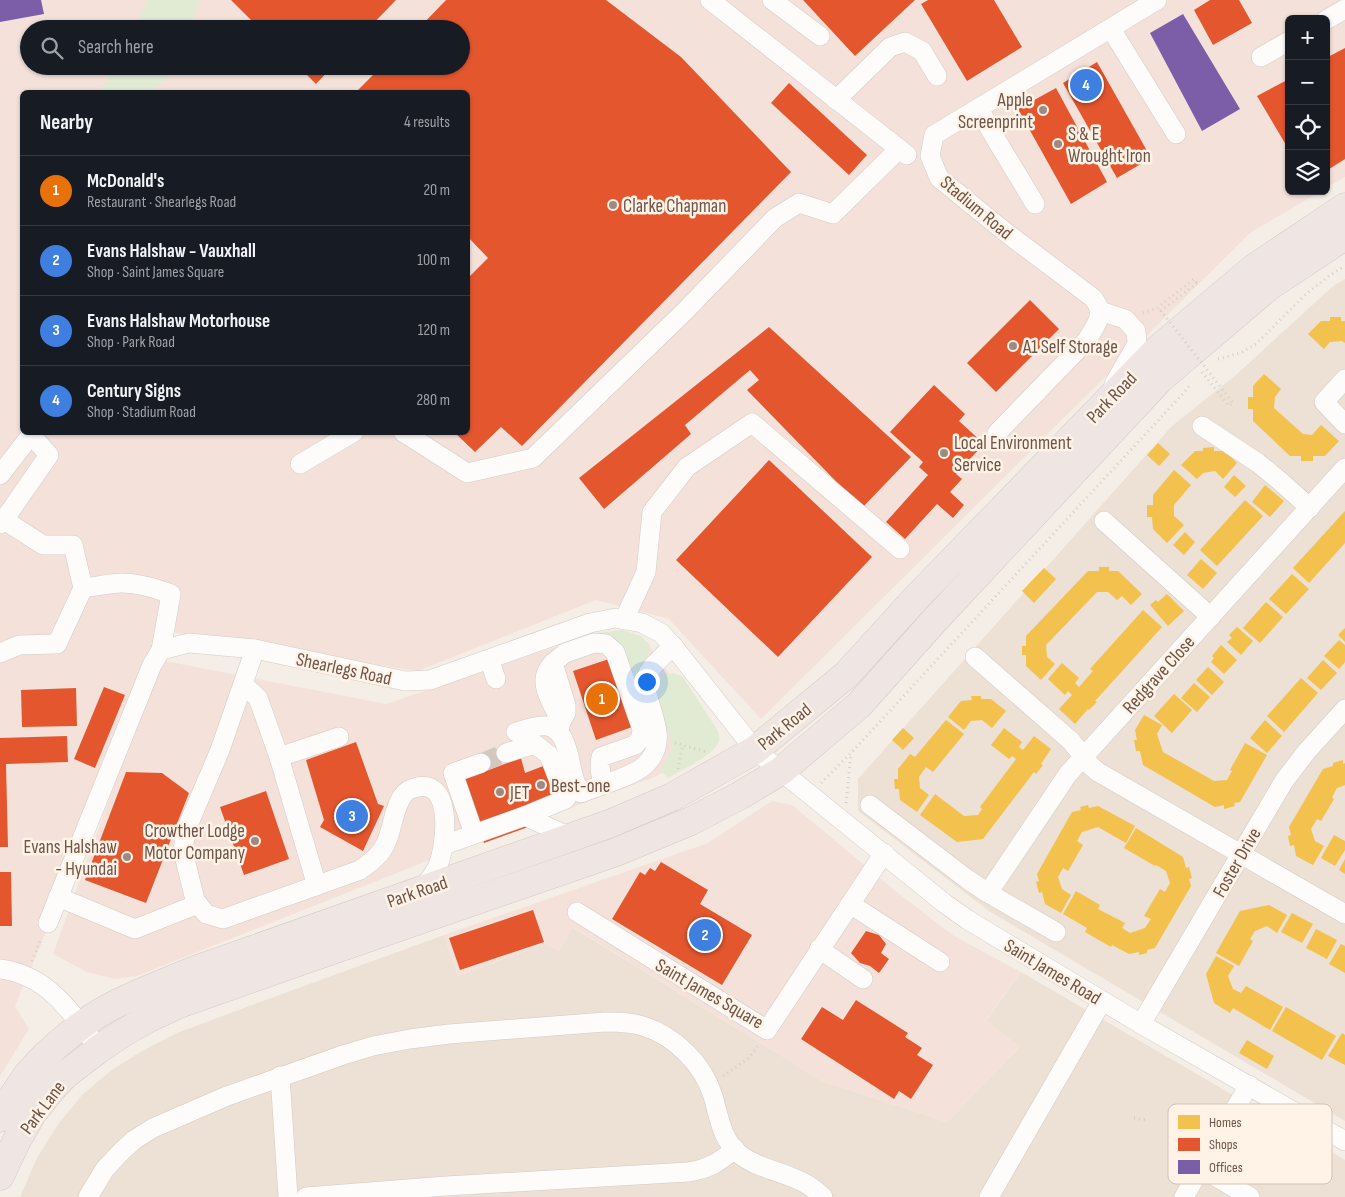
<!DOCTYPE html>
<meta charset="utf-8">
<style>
body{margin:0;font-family:"Sofia Sans Condensed",sans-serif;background:#20242c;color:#f1f3f6}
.controls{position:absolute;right:15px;top:15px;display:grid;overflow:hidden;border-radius:8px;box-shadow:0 1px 4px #0004}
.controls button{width:45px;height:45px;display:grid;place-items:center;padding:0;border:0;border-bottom:1px solid #363941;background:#171b24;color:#f1f3f6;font:25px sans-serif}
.you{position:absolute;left:646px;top:681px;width:18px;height:18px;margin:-12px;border:4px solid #fff;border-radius:50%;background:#1a73e8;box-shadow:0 0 0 8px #1a73e833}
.badge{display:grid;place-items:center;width:32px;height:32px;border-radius:50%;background:#ea580c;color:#fff;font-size:16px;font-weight:700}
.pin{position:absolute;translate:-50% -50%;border:2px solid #fff;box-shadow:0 1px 5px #0006}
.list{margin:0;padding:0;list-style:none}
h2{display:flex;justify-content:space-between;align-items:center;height:65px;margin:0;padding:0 20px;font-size:21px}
h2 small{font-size:16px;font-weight:400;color:#9ea1a6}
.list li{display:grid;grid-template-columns:32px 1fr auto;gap:15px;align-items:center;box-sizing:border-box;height:70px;padding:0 20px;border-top:1px solid #363941}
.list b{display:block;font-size:19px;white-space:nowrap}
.list p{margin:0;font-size:16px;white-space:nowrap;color:#9ea1a6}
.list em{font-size:16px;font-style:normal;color:#9ea1a6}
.icon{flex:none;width:28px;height:28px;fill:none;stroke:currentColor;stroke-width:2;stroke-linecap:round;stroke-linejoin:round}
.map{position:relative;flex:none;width:1345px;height:1197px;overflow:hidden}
.search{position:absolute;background:#171b24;box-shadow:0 1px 4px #0004;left:20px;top:20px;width:450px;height:55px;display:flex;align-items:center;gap:12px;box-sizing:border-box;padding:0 18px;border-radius:28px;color:#9ea1a6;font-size:19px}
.panel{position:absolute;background:#171b24;box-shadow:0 1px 4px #0004;left:20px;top:90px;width:450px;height:345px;border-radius:8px}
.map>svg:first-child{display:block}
</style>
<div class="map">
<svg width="1345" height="1197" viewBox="0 0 1345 1197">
<rect width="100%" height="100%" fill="#f4eee7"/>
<g fill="#ede0d4">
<polygon points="1345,279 1345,1121 989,911 858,811 858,779 1172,426 1236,375 1332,287"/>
<polygon points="572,927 822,1081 947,1122 1020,1047 986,1021 1021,972 1345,1160 1345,1197 20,1197 37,1158 59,1123 83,1094 112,1070 142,1051 177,1033 252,1005 444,935 458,976 545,944"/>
</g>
<g fill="#f4e2da" fill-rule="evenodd">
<path d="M 0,0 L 1345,0 L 1345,177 L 1326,188 L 1326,19 L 1289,19 L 1289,191 L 1321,191 L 1250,233 L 761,719 L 669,619 L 596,600 L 418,671 L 171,632 L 160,660 L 386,704 L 546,650 L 589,637 L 646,641 L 717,740 L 657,776 L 427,861 L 137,976 L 114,979 L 87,972 L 53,954 L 154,675 L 15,1006 L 29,1029 L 0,1076 ZM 29,29 L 461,29 L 461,66 L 29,66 ZM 22,92 L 468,92 L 468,432 L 22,432 Z"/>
<polygon points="772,801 792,805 898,893 954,936 1021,972 986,1020 1020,1047 947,1122 822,1081 573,927 559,951 545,944 458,976 444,935 708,843"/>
</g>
<g fill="#e1ead2">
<polygon points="148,0 199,0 192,26 193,29 134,29"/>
<polygon points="115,66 192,66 173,73 150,92 100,92"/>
<polygon points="623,630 641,636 650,645 647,660 635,692 618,641 601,641 595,633"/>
<path d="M 673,673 L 682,676 L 718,731 C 719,735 720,739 718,743 C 713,755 680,771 668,778 L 661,771 L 673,746 L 658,702 L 656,687 L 663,675 Z"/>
</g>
<g fill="#f2c14e">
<polygon points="1330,317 1341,317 1341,321 1345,321 1345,343 1342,341 1330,342 1324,349 1308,334 1321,321 1330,321"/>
<polygon points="1264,374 1281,389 1275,397 1274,408 1303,434 1312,435 1321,425 1339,441 1325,456 1313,456 1313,461 1301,461 1301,456 1290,456 1253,421 1253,409 1248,409 1248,397 1253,397 1253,386"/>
<polygon points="1158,443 1170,454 1159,466 1147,455"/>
<polygon points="1214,447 1214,451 1225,451 1237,463 1223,479 1215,471 1203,473 1197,479 1181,465 1195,451 1203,451 1203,448"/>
<polygon points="1174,470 1191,485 1174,505 1174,516 1184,525 1167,543 1153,529 1152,517 1147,517 1147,505 1153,505 1153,495"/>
<polygon points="1234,475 1246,486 1235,497 1224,487"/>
<polygon points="1265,485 1284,501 1270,517 1252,502"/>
<polygon points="1245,500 1263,516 1217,566 1200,550"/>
<polygon points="1345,511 1345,543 1309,583 1293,568"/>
<polygon points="1185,532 1195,542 1184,555 1173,545"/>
<polygon points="1201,559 1217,573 1203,589 1187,575"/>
<polygon points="1099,567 1109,567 1109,571 1118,571 1142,594 1131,605 1122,596 1117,600 1108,592 1097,592 1046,645 1047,657 1055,664 1041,680 1026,666 1026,655 1022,655 1022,646 1026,646 1026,636 1088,571 1099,571"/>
<polygon points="1044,568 1056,579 1034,603 1022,591"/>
<polygon points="1292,574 1309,589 1286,614 1269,599"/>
<polygon points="1167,594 1184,611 1168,626 1150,605 1156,600 1158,602"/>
<polygon points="1266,602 1283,617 1260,643 1243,628"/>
<polygon points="1143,610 1162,627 1095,701 1097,702 1089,710 1088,709 1075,724 1059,709 1072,695 1068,691 1065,695 1048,679 1062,663 1079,678 1075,683 1079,687 1093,671 1090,669"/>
<polygon points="1237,627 1253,641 1241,655 1227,642 1232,638 1229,635"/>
<polygon points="1345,628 1345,642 1338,635"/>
<polygon points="1339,640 1345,645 1345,662 1339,669 1324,656"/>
<polygon points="1221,645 1237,660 1224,674 1211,662 1214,658 1212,656"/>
<polygon points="1323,660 1337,673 1321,690 1307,678"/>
<polygon points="1208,667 1224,682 1212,695 1196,680"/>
<polygon points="1301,678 1318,693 1284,732 1267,716"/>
<polygon points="1194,683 1210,697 1197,712 1181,698"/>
<polygon points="1174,694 1192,710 1172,733 1154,716"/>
<polygon points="971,696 981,696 981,699 991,699 1006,711 992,728 982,720 971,721 964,730 948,717 961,701 972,700"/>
<polygon points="1144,715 1162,725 1157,734 1163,752 1214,781 1227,780 1232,771 1230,770 1245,743 1267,755 1240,802 1234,803 1235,806 1224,809 1224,805 1215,807 1143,765 1140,751 1136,751 1134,740 1137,740 1135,730"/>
<polygon points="946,720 964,734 933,772 926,767 919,777 920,788 929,795 917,812 900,800 899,789 895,789 894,779 898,779 898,769 910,754 915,757"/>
<polygon points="1265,720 1282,736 1267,753 1250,738"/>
<polygon points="903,728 914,738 903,750 892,740"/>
<polygon points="1004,728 1022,742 1019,747 1023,750 1034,736 1051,749 1041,764 1043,765 1036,774 1034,772 983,839 957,842 920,815 935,794 964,816 978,815 982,809 980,807 1016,759 1012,756 1009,759 991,745"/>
<polygon points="1343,760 1343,764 1345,763 1345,785 1337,788 1332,797 1334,799 1321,821 1317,819 1311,829 1315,841 1324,846 1313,865 1296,856 1294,845 1290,846 1288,836 1291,835 1289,827 1323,769 1333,766 1333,763"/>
<polygon points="1088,805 1089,808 1098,806 1135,826 1126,843 1098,827 1082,832 1077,841 1083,845 1068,871 1063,868 1058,877 1062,889 1071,895 1061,913 1045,904 1042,892 1039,893 1036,882 1039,881 1037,874 1072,812 1081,810 1080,807"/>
<polygon points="1136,828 1183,857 1186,868 1189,867 1192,878 1189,879 1191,886 1155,948 1147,950 1147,953 1139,955 1139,952 1129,954 1112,945 1111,947 1085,932 1087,928 1063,914 1076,891 1100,905 1098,909 1125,923 1122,928 1130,933 1145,928 1151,919 1144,916 1160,889 1165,892 1170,883 1166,871 1156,865 1155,866 1124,848"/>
<polygon points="1334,835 1345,841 1345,850 1335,866 1321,858"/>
<polygon points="1345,859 1345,874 1339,870"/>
<polygon points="1269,905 1287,915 1277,933 1267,926 1255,931 1250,939 1253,941 1239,966 1216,953 1240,911"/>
<polygon points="1292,913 1313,924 1302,943 1281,932"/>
<polygon points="1316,929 1337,940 1327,959 1306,948"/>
<polygon points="1341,944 1345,946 1345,973 1329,964"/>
<polygon points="1216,956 1234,966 1228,976 1233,989 1241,993 1246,986 1283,1007 1270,1030 1233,1008 1230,1013 1214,1003 1206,974"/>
<polygon points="1286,1007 1336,1036 1322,1060 1272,1031"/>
<polygon points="1342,1033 1345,1035 1345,1065 1328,1056"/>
<polygon points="1247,1040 1274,1056 1267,1069 1239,1053"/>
</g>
<g fill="#e4572e">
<polygon points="231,0 396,0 368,29 260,29"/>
<polygon points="446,0 606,0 681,57 791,172 522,446 501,427 475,452 454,432 468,432 468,278 488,258 468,237 468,92 356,92 382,66 461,66 461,29 418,29"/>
<polygon points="803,0 915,0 855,56"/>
<polygon points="928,0 994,0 1022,47 967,81 921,4"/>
<polygon points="1210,0 1239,0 1252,23 1213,45 1194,10"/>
<polygon points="1345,48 1345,159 1326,171 1326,58"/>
<polygon points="1097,62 1151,158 1117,178 1063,83"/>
<polygon points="298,66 333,66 316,84"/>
<polygon points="1289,79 1289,150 1257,96"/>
<polygon points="789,83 867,155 849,175 771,103"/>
<polygon points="1056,88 1107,182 1071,204 1018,109"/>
<polygon points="1030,300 1059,329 996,392 967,363"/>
<polygon points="769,327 911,457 862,508 747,390 759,380 750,370 685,425 691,434 604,509 579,478"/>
<polygon points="934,385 965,414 959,421 984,444 956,474 962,479 950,492 964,505 953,518 937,504 905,539 886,522 928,475 919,467 923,462 890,432"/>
<polygon points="769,460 872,557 778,657 676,560"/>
<polygon points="609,659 632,727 596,740 573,671"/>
<polygon points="104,687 125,695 95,768 74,759"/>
<polygon points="76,688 77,726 22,727 21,690"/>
<polygon points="67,736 68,762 6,764 8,847 0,847 0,738"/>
<polygon points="356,742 378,804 384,806 363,851 320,827 324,820 306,760"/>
<polygon points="503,747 508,759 484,769 479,757"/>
<polygon points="521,758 525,773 546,765 557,798 542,822 484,843 464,779"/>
<polygon points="126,772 162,773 189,793 146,903 85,880"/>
<polygon points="266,791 289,859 244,875 220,807"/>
<polygon points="661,862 708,890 700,904 752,935 722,985 612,919 640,872 645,875 650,868 655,871"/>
<polygon points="0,872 11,872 12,926 0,926"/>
<polygon points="533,910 544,942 460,970 449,938"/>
<polygon points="866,931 879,935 886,944 881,953 889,959 879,973 870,966 860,963 851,953"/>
<polygon points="856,1000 908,1033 905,1037 922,1048 917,1055 933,1065 911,1099 899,1091 894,1099 801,1039 822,1007 843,1020"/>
</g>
<g fill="#7b5ea7">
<polygon points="0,0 41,0 44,14 0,22"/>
<polygon points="1183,14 1240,109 1202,131 1150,33"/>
</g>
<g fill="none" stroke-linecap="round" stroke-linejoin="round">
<polyline stroke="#d3c8c0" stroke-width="19" stroke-dasharray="19 9" stroke-linecap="butt" points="481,763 506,753"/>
<g stroke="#d2cac4" stroke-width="20">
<g id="minor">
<polyline points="710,0 907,155"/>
<polyline points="772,0 820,36"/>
<polyline points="1326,20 1345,9"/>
<polyline points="1111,29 1176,134"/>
<polyline points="1261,57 1289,41"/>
<polyline points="836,100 890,47 905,42 922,51 937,76"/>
<polyline points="979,108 991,131 1035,204"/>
<polyline points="1100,311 1125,319 1136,331 1137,344 1114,384"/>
<polyline points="1345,379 1324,402 1345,424"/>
<polyline points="1202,426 1258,463 1280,481 1310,508"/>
<polyline points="403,432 467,473 533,458 684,312 775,218 799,203 833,214 899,149"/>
<path d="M 997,433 L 1087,340 C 1097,323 1106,314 1093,298 L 1004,231 L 939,178 L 930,156 L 934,135 L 1157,0"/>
<polyline points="300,464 354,432"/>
<polyline points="0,475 31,435 49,455 4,520 0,524"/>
<path d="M 4,520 L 43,545 L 73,545 L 83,588 C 95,587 109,583 122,583 C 139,583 155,588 171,594 L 161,650"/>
<polyline points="1104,521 1211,617"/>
<polyline points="624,620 646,572 652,512 687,467 752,423 900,549"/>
<path d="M 255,649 L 220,750 L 186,830 L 183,851 L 195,900 L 206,914 L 223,919 L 360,870 C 371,862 381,855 386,843 C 393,829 395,794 411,789 C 454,772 447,843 438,865 C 435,874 427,882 421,890"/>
<polyline points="0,653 19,645 57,644 83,588"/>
<polyline points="975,657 1071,741 1091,766 1098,772 1345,914"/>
<polyline points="489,659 496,679"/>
<path d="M 553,663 C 538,679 547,694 556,712 C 558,717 561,721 560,727"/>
<polyline points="243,684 258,698 279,757 317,886"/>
<path d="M 561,722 L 566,713 L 566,705 L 553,663 L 565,653 L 594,643 L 606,644 L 615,652 L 642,729 L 641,738 L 635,745 L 601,757 C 599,767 600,775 604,784"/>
<path d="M 516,732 C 526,729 537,725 547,726 C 568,729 569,762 574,778 C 575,783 578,788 581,793 C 597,786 632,777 644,766 C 666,746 656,724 649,701 C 647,693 644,686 646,678 C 650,666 664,655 673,646"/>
<polyline points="279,757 339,737"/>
<polyline points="870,805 967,879 988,893 1056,932"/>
<polyline points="525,816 572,838"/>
<polyline points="474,834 453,773 481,763"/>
<polyline points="444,845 525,816 566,799 549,755 535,744 506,753"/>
<polyline points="988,893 1068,774 1345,468"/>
<polyline points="58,897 135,929 198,904"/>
<polyline points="850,904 940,962"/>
<polyline points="577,912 767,1030 884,853"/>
<polyline points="48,923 152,665 161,650 189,643 255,649 405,681 430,680 590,623 616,618 642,623 661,633 673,646 755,750 944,903 968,920 1141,1024 1345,1141"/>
<polyline points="819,949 863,979"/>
<path d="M 0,969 C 48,975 72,1013 99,1049"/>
<polyline points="1141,1024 1284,781 1307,751 1345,709"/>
<polyline points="280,1076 288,1197"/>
<polyline points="1201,1168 1250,1197"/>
<path d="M 88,1197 L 105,1169 L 121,1152 L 134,1140 L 153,1128 L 227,1096 L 343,1055 L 373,1046 L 410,1039 L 449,1034 L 605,1022 C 618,1022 631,1022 643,1026 C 675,1036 703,1064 713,1096 C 719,1117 722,1140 739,1154 C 754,1166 774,1170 791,1177 C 803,1181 814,1188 823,1197"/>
<path d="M 306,1197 L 446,1186 L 688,1172 C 709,1169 719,1162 735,1149"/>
<polyline points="989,1197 1102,1001"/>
<polyline points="1184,1197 1249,1085"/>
</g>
</g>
<g stroke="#d3c9c4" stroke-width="29">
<g id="highway">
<path d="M 0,1118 C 9,1103 18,1087 29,1073 C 50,1049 82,1022 110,1007 C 138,992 169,981 198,969 L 609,824 L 672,797 L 755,750 L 846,675 L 918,596 L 1158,349 L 1254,268 L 1345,207"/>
<polyline points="0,1176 16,1142 32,1114 50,1091 65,1075 99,1049 123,1033 149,1018 179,1004 298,962 616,852 691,821 739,796 781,771 859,705 934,621 1160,379 1268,287 1345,236"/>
</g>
</g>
<g stroke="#d6cdc9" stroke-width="3" stroke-dasharray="1 4" stroke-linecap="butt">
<polyline points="1143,313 1157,308 1194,279 1197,283"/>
<polyline points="1218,359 1240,353 1256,344 1306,294 1329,276 1345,266"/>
<polyline points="1202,372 1229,406 1233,403"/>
<polyline points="675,743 707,752"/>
<polyline points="678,769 683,745"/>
<polyline points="821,783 851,753 1188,388 1190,383"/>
<polyline points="846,803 851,754"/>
<polyline points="32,961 41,939"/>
<polyline points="723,1076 749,1058 759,1044"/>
<polyline points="1134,1118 1145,1120"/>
</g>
<use href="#minor" stroke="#fdfcfb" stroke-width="19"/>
<use href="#highway" stroke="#efe6e3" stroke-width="28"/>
<polyline stroke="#d6cdc9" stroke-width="3" stroke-dasharray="1 4" stroke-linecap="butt" points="1197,283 1161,311 1233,403"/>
</g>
<g fill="#9e8a80" stroke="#fef3e6" stroke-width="2">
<circle cx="1043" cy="110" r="5"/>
<circle cx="1058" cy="144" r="5"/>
<circle cx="613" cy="205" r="5"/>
<circle cx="1013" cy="346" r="5"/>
<circle cx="944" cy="453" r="5"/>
<circle cx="541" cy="785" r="5"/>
<circle cx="500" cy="792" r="5"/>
<circle cx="255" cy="841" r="5"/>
<circle cx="127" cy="857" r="5"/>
</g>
<g text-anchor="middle" stroke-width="5" stroke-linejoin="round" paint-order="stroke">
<g font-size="19" fill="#6f5449" stroke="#fef3e6" text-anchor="start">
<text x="1033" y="106" text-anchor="end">Apple<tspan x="1033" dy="22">Screenprint</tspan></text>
<text x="1068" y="140">S &amp; E<tspan x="1068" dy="22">Wrought Iron</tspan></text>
<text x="623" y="212">Clarke Chapman</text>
<text x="1023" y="353">A1 Self Storage</text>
<text x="954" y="449">Local Environment<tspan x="954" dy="22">Service</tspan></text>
<text x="551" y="792">Best-one</text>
<text x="510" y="799">JET</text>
<text x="245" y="837" text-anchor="end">Crowther Lodge<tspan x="245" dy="22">Motor Company</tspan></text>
<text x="117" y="853" text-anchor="end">Evans Halshaw<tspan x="117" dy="22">- Hyundai</tspan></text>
</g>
<g font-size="19" fill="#6f5449" stroke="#fef3e6">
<text transform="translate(977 207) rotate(40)" y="7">Stadium Road</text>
<text transform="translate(1111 397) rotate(-46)" y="7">Park Road</text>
<text transform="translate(344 668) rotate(12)" y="7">Shearlegs Road</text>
<text transform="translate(1158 674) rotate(-48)" y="7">Redgrave Close</text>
<text transform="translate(784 726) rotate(-39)" y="7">Park Road</text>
<text transform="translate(1236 862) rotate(-60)" y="7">Foster Drive</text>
<text transform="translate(417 891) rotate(-19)" y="7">Park Road</text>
<text transform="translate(1053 971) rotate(31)" y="7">Saint James Road</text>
<text transform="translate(710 993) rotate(30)" y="7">Saint James Square</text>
<text transform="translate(42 1107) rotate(-53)" y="7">Park Lane</text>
</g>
</g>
<rect x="1168" y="1104" width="164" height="80" rx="8" fill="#fef3e6" stroke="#d3c3b7" stroke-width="1"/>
<rect x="1178" y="1115" width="22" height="14" fill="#f2c14e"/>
<rect x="1178" y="1138" width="22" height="13" fill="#e4572e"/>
<rect x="1178" y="1160" width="22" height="14" fill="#7b5ea7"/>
<g font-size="14" fill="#6f5449">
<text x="1209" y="1127">Homes</text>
<text x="1209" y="1149">Shops</text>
<text x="1209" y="1172">Offices</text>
</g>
</svg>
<div class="controls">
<button>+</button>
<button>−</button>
<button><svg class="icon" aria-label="locate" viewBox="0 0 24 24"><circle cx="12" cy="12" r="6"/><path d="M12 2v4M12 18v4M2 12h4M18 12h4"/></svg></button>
<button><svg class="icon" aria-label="layers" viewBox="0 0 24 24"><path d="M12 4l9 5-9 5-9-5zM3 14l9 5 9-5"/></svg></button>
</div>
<div class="you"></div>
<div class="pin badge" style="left:602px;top:699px;background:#e8710a">1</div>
<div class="pin badge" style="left:705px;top:935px;background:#3f7fe0">2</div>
<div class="pin badge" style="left:352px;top:816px;background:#3f7fe0">3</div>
<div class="pin badge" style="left:1086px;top:85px;background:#3f7fe0">4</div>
<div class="search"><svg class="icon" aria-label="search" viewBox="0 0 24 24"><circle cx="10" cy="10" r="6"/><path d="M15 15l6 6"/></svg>Search here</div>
<section class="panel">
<h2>Nearby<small>4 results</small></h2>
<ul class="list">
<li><span class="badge" style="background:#e8710a">1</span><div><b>McDonald's</b><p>Restaurant · Shearlegs Road</p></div><em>20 m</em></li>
<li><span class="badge" style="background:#3f7fe0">2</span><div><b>Evans Halshaw - Vauxhall</b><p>Shop · Saint James Square</p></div><em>100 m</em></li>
<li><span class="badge" style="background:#3f7fe0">3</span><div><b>Evans Halshaw Motorhouse</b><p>Shop · Park Road</p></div><em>120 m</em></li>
<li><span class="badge" style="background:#3f7fe0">4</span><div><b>Century Signs</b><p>Shop · Stadium Road</p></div><em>280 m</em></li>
</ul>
</section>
</div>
